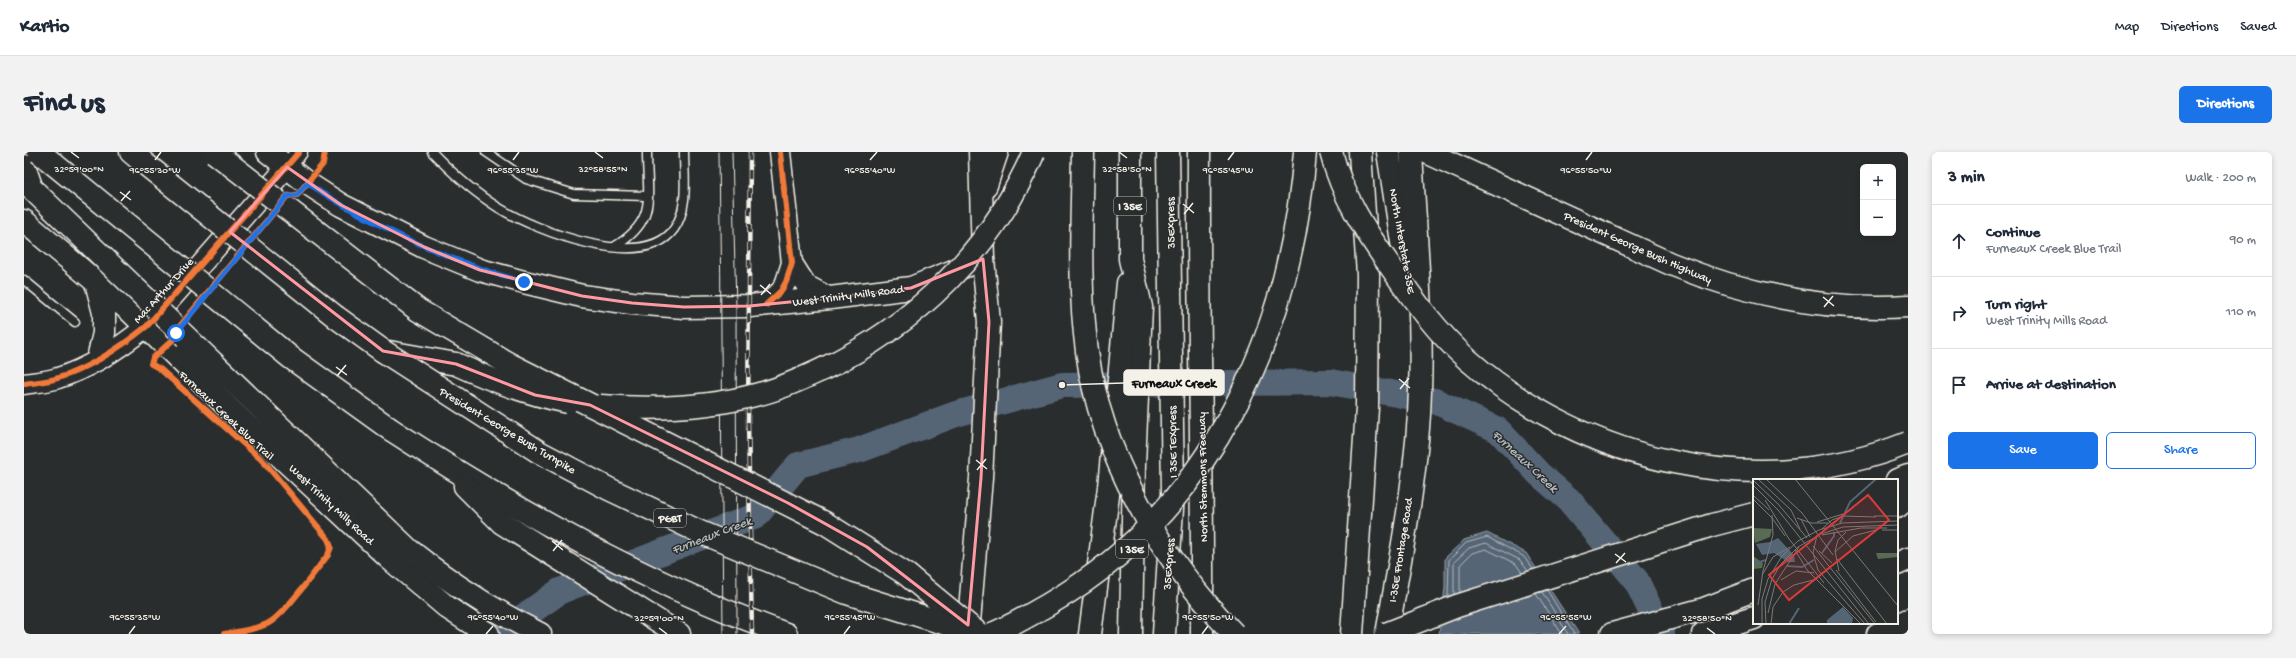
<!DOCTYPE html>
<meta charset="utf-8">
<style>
body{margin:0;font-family:"Gochi Hand",sans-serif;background:#f2f2f3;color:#1f2937}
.controls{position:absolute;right:12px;top:12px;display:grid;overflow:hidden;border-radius:6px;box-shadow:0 2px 6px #0003}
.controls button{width:36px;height:36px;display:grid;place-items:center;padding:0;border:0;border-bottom:1px solid #e0e1e3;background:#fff;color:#1f2937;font:20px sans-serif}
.stop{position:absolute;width:12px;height:12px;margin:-9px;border:3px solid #1a73e8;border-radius:50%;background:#fff}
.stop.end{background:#1a73e8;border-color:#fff;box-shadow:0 1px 4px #0008}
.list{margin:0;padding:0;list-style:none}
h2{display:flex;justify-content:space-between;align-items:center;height:52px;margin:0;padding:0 16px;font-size:17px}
h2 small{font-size:13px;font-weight:400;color:#747a83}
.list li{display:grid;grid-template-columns:26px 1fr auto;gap:12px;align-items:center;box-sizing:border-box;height:72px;padding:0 16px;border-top:1px solid #e0e1e3}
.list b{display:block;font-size:15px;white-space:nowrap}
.list p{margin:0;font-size:13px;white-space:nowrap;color:#747a83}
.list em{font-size:13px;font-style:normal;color:#747a83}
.actions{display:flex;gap:8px;padding:12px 16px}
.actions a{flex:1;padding:9px 0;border:1px solid #1a73e8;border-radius:6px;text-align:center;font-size:14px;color:#1a73e8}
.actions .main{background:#1a73e8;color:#fff}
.icon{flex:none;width:22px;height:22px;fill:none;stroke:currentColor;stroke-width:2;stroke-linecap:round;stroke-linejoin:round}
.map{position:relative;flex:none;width:1884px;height:482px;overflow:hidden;border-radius:6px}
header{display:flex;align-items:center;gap:24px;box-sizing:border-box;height:56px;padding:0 20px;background:#fff;border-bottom:1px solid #e0e1e3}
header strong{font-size:19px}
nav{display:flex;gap:22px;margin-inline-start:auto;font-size:14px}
.intro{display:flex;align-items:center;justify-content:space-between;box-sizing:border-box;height:96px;padding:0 24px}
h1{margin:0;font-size:28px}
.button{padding:10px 18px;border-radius:6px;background:#1a73e8;color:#fff;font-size:14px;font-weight:700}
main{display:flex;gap:24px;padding:0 24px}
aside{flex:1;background:#fff;border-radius:6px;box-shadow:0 2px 6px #0003}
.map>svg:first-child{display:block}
</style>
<header>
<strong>Kartio</strong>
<nav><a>Map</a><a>Directions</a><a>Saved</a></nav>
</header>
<div class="intro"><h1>Find us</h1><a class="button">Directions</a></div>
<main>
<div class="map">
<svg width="1884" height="482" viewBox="0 0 1884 482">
<rect width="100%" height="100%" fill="#2a2d2e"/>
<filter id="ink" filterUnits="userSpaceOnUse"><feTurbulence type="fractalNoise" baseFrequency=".025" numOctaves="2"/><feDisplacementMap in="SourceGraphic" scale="8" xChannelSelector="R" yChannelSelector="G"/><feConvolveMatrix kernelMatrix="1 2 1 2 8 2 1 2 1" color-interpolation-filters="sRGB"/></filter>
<g filter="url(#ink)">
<polygon fill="#546576" stroke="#949da4" points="1463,381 1502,401 1555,482 1415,482 1421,436 1421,406 1440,388"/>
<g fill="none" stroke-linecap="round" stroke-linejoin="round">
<g stroke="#b4b9ba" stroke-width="1">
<polyline points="1523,438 1550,482"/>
<polyline points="1436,440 1436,413 1448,401 1462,397 1492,412 1498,421"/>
<polyline points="1518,440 1544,482"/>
<polyline points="1430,442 1430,410 1445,396 1462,391 1496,408 1504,419"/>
<polyline points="1512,442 1538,482"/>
<polyline points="1424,445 1425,408 1442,391 1463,385 1499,404 1509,417"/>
</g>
<polyline stroke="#546576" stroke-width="26" points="475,482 536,439 732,364 774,313 835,298 932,262 1038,233 1306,230 1411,249 1474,278 1515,322 1545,348 1612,428 1638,482"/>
<g stroke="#f4f1e8" stroke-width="11">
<g id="service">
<path d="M 408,0 C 429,22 449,40 475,56 C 511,78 619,121 650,77 C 665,56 660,25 660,0"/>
<polyline points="462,0 502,27 550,42 623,44"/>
<path d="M 590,95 C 634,68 623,46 623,0"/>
<polyline points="0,128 51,170"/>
</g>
</g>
<g stroke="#f4f1e8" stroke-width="19">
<polyline id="minor" points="263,15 275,0"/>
</g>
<g stroke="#f4f1e8" stroke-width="23">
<g id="tertiary">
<polyline points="768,111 782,133 806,146"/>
<polyline points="742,153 757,139 762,130 768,111 756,0"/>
<path d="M 0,232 C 11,230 23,230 34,226 C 66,216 97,195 123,174 L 263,15"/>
</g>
</g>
<g stroke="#f4f1e8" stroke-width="25">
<g id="secondary">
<polyline points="244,0 283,31 317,53 400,95 456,118 500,130 558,144 608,151 660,155 726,154 806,146 887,136 959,107 956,0"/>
<polyline points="1364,0 1381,109"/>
<path d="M 1402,0 L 1647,112 C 1723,143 1802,159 1884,154"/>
<polyline points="962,33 973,0"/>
<polyline points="0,69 105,158 213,264 365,406 424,456 464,482"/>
<polyline points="72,130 80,161 80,181 74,207"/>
<polyline points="944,482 957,326 965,170 959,107"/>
<path d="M 1363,482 C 1377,402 1394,320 1396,239 C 1399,160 1391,79 1387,0"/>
</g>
</g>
<g stroke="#f4f1e8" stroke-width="25">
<g id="motorway">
<polyline points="107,0 120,11"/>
<polyline points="1106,0 1106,107 1117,155 1110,312 1107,482"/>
<path d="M 1175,0 C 1174,161 1179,321 1178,482"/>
<polyline points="0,14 8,37"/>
<polyline points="312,165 359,199 432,212"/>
<path d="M 162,185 L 385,398 C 426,431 468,458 516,482"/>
<path d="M 366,277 C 491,358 621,431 762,482"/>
<polyline points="1873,328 1884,324"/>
<polyline points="441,334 478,371 655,482"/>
<polyline points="1873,355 1884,346"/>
<polyline points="1873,412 1884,407"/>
<polyline points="1066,482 1085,335 1104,131"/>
<polyline points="1140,482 1149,341 1144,0"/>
<polyline points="1328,482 1343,256 1344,123 1336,0"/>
<polyline points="1588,482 1680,457 1730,438"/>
<polyline points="1679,482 1730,466"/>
<polyline points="1854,482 1884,468"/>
</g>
</g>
<use href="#service" stroke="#2a2d2e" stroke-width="8"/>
<use href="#minor" stroke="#2a2d2e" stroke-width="16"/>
<use href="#tertiary" stroke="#2a2d2e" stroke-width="20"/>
<use href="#secondary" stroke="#2a2d2e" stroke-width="22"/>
<use href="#motorway" stroke="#2a2d2e" stroke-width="22"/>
<g stroke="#f4f1e8" stroke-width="1">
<path d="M 695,0 C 698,161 697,321 699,482"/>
<polyline points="708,0 712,154 713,482"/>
</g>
<g stroke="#f4f1e8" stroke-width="4.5">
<polyline id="rail" points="726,0 724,269 728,482"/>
</g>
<use href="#rail" stroke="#2a2d2e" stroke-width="3" stroke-dasharray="9" stroke-linecap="butt"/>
<g stroke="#f4f1e8" stroke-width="25" stroke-linecap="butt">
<g id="motorway-bridge">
<polyline points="15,0 266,205 366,277"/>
<polyline points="190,0 394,158 485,212 801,371 882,422 955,482"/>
<path d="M 1059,0 C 1058,66 1054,133 1063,199 C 1077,304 1137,407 1210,482"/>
<path d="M 1307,0 C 1318,44 1343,82 1369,118 C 1391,150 1414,181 1443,207 C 1561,311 1735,351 1884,291"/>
<polyline points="120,11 312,165"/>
<polyline points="8,37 162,185"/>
<polyline points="359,199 515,300 585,337 678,381 823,441 948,480"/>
<path d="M 432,212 C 469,229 504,242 544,250"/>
<path d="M 576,254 C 629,258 684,256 735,242 C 757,237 777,227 797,218 C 893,173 968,97 1010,0"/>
<path d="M 968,482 C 988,474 1006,463 1025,452 C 1188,358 1267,182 1281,0"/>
<polyline points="1362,482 1433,454 1688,373 1730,362"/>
</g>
</g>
<use href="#motorway-bridge" stroke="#2a2d2e" stroke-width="22"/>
<g stroke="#2a2d2e" stroke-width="8">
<g id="cycleway">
<polyline points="742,153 757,139 762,130 768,111 756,0"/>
<path d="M 0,232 C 11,230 23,230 34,226 C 66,216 97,195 123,174 L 275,0"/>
<path d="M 200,482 C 215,480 229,478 243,472 C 259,465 291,419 304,403 L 307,395 L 304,387 L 240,310 L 136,217 L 127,212 L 129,206 L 153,184 L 152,179 L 263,44 L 273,43 L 299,12 L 301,0"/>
</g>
</g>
<use href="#cycleway" stroke="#f17a3a" stroke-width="6"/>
</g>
</g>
<g fill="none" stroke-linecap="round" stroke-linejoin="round" filter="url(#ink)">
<path stroke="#1a73e8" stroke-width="5" d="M 152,181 L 263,44 L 273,43 L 283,31 C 350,75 423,108 500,130"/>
</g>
<path fill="none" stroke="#ff9aa2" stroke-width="3" stroke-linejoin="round" d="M 263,15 L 317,53 L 400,95 L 456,118 L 558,144 L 608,151 L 660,155 L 726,154 L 806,146 L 887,136 L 959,107 L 965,170 L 957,326 L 944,473 L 843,395 L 764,351 L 566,253 L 511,243 L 432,212 L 359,199 L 206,80 Z"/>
<path fill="none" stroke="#f4f1e8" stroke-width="1.5" d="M 47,0 L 55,6M 571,0 L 579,6M 1095,0 L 1103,6M 131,8 L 137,0M 489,8 L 495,0M 846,8 L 853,0M 1204,8 L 1210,0M 1562,8 L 1568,0M 96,40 L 107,48M 97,49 L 106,39M 1159,52 L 1170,61M 1160,62 L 1169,51M 736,133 L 747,142M 737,143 L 746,132M 1799,145 L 1810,154M 1800,155 L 1809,144M 312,215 L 323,223M 313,224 L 322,213M 1375,227 L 1386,236M 1376,237 L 1385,226M 952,308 L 963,317M 953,318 L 962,307M 528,389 L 539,398M 529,399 L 538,388M 1591,402 L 1602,410M 1592,411 L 1601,401M 635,476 L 643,482M 1683,476 L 1691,482M 105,482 L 111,474M 462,482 L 469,474M 820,482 L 826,474M 1178,482 L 1184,474M 1535,482 L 1542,474"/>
<g text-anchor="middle" stroke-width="3" stroke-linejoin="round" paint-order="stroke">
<g fill="#2a2d2e" stroke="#b7b6b0" stroke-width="1">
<rect x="1090" y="45" width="32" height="18" rx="3"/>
<rect x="630" y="357" width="32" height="18" rx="3"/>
<rect x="1092" y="388" width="32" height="18" rx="3"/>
</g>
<g font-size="11" font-weight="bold" fill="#f4f1e8">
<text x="1106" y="58">I 35E</text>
<text x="646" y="370">PGBT</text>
<text x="1108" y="401">I 35E</text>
</g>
<g font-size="12" fill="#f4f1e8" stroke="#2a2d2e">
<text transform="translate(1146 71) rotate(-91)" y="4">35Express</text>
<text transform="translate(1379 89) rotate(80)" y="4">North Interstate 35E</text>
<text transform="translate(1614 95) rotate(24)" y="4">President George Bush Highway</text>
<text transform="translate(139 138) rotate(-48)" y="4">Mac Arthur Drive</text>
<text transform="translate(824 143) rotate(-7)" y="4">West Trinity Mills Road</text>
<text transform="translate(203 263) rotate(43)" y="4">Furneaux Creek Blue Trail</text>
<text transform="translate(484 278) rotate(31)" y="4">President George Bush Turnpike</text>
<text transform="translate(1148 290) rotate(-91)" y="4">I 35E TEXpress</text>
<text transform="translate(1178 325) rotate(-91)" y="4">North Stemmons Freeway</text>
<text transform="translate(308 352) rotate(43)" y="4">West Trinity Mills Road</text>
<text transform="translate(1376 398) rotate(-81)" y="4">I-35E Frontage Road</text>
<text transform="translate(1144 412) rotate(-86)" y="4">35Express</text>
</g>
<g font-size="13" font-style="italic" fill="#b4b9ba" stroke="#2a2d2e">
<text transform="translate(1502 308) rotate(43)" y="5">Furneaux Creek</text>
<text transform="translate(687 382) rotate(-21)" y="5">Furneaux Creek</text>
</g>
</g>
<g transform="translate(1729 327)">
<rect width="145" height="145" fill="#2a2d2e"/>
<path d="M 0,49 L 19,50 L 17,58 L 2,64 ZM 123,74 L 145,74 L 145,78 L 125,80 ZM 0,77 L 10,84 L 9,89 L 0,90 Z" fill="#5a6b55"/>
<path d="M 25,59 L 41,76 L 42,83 L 35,83 L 21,74 L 9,76 L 3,65 L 17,63 ZM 90,128 L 100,139 L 99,145 L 74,144 L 74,141 Z" fill="#546576"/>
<path fill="none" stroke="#546576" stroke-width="2" d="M 87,44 L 97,23 L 123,0M 69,74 L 81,57 L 81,53M 0,85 L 13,81M 34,87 L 49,88 L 61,81M 36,145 L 46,129"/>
<path fill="none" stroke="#7b7b78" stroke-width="1" d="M 5,0 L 38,31 L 47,50M 13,0 L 33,19M 42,0 L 145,127M 0,1 L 25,25 L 54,59M 0,6 L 25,31 L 116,145M 0,16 L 16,31M 32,18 L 49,34 L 80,76M 0,20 L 19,39 L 32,57M 12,21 L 36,60 L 71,104M 121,37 L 145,37M 44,39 L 58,44 L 75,44M 48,40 L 57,58M 64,43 L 90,35M 69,50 L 79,41 L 90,37 L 123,38M 129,51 L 145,51M 64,56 L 60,74 L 65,91 L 112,145M 69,56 L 108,49 L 134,49M 60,67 L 122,145M 42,71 L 54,91 L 108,145M 66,72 L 79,84M 82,73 L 100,57 L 123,51M 84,80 L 134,145M 83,91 L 123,143M 86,92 L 82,72 L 85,61 L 93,53M 9,96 L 20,78 L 37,68M 28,101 L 43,92 L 61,94M 5,126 L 10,92 L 20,56 L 19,36M 15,134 L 22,105 L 46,68M 9,145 L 9,120 L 15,100 L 29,77 L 45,62 L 66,51 L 89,44 L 145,42M 13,145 L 12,123 L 19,100 L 28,85 L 45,68 L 68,55 L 90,48 L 145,46M 18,145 L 20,128 L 30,113 L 41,106 L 64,100"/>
<path fill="#d93c3b" fill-opacity="0.15" stroke="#d93c3b" stroke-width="2" d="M 115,16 L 136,41 L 36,121 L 16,96 Z"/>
<rect width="145" height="145" fill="none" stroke="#f4f1e8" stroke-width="2"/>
</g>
<g font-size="10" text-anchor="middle" fill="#f4f1e8" stroke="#2a2d2e" stroke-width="3" stroke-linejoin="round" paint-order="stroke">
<text x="55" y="20">32°59'00"N</text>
<text x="579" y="20">32°58'55"N</text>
<text x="1103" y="20">32°58'50"N</text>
<text x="131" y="21">96°55'30"W</text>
<text x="489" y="21">96°55'35"W</text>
<text x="846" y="21">96°55'40"W</text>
<text x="1204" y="21">96°55'45"W</text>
<text x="1562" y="21">96°55'50"W</text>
<text x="111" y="468">96°55'35"W</text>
<text x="469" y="468">96°55'40"W</text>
<text x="826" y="468">96°55'45"W</text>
<text x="1184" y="468">96°55'50"W</text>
<text x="1542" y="468">96°55'55"W</text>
<text x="635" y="469">32°59'00"N</text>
<text x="1683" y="469">32°58'50"N</text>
</g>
<path fill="none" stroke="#f4f1e8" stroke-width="1.5" d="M1038 233L1100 231"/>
<circle fill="#f4f1e8" stroke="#2a2d2e" stroke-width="1.5" cx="1038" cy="233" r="4"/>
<rect fill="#f4f1e8" stroke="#f4f1e8" stroke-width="1.5" x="1100" y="218" width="100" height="25" rx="4"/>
<g font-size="13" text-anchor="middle" font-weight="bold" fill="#111">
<text x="1150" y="235">Furneaux Creek</text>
</g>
</svg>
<div class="controls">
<button>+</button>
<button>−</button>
</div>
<div class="stop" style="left:152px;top:181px"></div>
<div class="stop end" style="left:500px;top:130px"></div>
</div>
<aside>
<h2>3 min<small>Walk · 200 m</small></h2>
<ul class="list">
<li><svg class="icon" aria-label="ahead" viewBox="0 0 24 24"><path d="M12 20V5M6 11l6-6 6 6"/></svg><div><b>Continue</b><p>Furneaux Creek Blue Trail</p></div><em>90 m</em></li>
<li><svg class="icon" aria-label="right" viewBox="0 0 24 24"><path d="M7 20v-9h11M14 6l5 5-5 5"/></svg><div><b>Turn right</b><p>West Trinity Mills Road</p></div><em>110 m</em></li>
<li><svg class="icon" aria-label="arrive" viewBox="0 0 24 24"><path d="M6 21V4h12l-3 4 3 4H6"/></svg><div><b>Arrive at destination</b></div></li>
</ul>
<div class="actions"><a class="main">Save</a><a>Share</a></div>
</aside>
</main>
